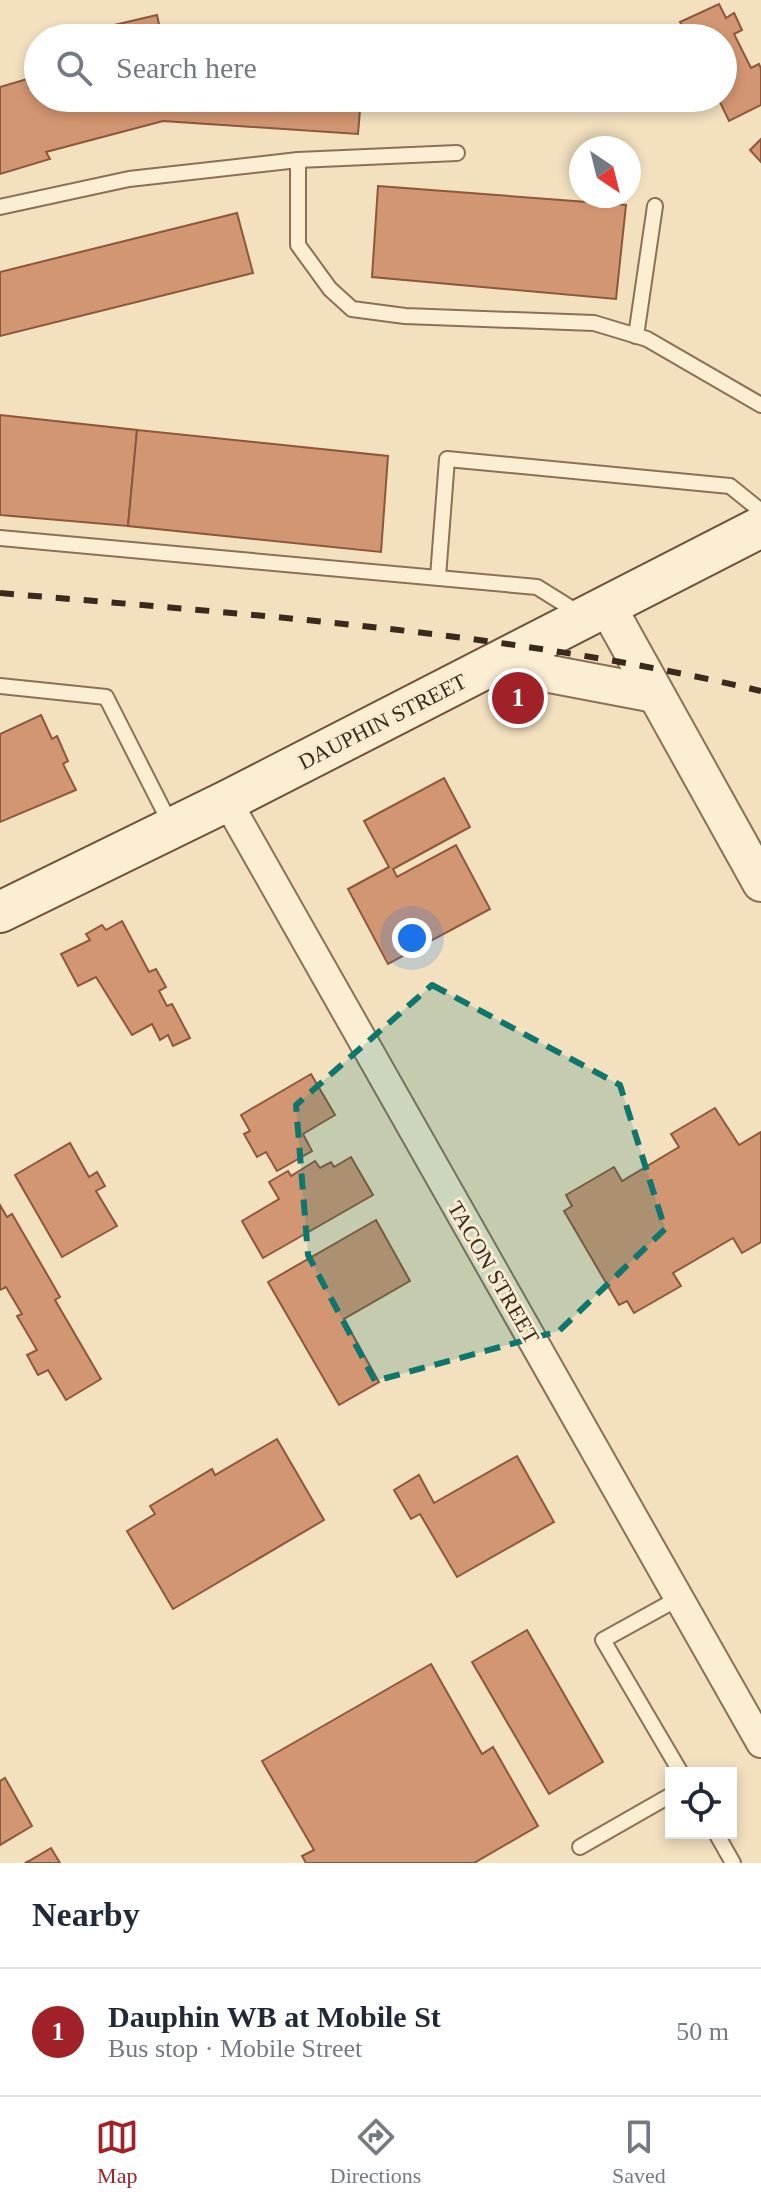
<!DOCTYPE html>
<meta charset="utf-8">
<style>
body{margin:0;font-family:Georgia,serif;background:#f2f2f3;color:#1f2937}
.controls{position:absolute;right:24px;bottom:24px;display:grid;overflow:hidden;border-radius:0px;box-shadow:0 4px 12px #0003}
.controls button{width:72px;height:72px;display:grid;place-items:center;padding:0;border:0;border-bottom:2px solid #e0e1e3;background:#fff;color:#1f2937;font:40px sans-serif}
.compass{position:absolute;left:569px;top:136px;width:72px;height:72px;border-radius:50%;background:#fff;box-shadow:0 4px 12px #0003;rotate:145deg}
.you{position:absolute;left:412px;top:938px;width:28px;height:28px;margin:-20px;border:6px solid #fff;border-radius:50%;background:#1a73e8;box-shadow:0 0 0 12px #1a73e833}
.badge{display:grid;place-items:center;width:52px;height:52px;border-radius:50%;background:#a02127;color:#fff;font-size:26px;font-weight:700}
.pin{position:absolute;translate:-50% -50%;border:4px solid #fff;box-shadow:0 2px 8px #0006}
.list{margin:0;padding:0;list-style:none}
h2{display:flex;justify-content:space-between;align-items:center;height:104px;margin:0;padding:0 32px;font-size:34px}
h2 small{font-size:26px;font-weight:400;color:#747a83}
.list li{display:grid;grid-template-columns:52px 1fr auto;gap:24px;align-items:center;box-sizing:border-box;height:128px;padding:0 32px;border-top:2px solid #e0e1e3}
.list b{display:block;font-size:30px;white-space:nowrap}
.list p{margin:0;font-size:26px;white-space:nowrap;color:#747a83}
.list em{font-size:26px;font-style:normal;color:#747a83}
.icon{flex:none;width:44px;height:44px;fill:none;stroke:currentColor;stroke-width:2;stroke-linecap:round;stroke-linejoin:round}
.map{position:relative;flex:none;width:761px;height:1863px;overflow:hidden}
.search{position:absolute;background:#fff;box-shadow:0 4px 12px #0003;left:24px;right:24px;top:24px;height:88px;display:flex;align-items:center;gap:20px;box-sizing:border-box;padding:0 28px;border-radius:44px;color:#747a83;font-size:30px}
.sheet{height:232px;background:#fff}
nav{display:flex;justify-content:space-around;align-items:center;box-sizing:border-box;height:112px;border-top:2px solid #e0e1e3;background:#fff;font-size:22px;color:#747a83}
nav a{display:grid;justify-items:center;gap:4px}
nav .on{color:#a02127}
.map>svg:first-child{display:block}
</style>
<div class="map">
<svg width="761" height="1863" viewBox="0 0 761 1863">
<rect width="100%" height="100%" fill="#f2e0bf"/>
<g fill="#d39672" stroke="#8d573a" stroke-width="2">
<polygon points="719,4 726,18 734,13 736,17 742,30 734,34 751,68 759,64 761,69 761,105 729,121 718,98 723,98 723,38 688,38 680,22"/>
<polygon points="157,15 162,38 85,38 84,32"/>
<polygon points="27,79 29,88 38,85 38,98 361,98 358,134 163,121 46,152 50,159 0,174 0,87"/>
<polygon points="761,139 761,162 750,150"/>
<polygon points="378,186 626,205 616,299 372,277"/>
<polygon points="237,213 253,273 0,336 0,272"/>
<polygon points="0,415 137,430 128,526 0,515"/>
<polygon points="137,430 388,456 381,552 128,526"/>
<polygon points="41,715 52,739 57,736 68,761 63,764 76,790 0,822 0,734"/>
<polygon points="444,778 470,827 393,869 397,877 456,845 490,909 388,964 348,889 389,867 364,821"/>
<polygon points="122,921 149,972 156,969 166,987 159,991 167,1006 172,1004 190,1038 173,1046 168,1035 160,1040 152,1024 132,1035 96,977 78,986 61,954 90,940 86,934 102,925 106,930"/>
<polygon points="311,1074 335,1115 303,1134 312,1151 277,1171 266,1152 257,1157 244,1134 250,1131 241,1115"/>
<polygon points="715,1108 739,1145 761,1132 761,1242 742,1253 733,1238 673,1273 681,1286 634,1313 627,1301 619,1305 564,1211 572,1206 566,1195 614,1167 622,1181 679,1147 671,1134"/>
<polygon points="70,1143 89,1177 97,1172 105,1186 96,1191 117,1226 62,1257 15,1175"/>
<polygon points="351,1157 373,1195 263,1258 242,1221 279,1199 269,1182 288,1171 291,1176 315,1161 320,1168 331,1162 334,1167"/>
<polygon points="0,1205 7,1217 12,1214 48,1276 60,1297 55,1300 101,1379 66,1400 48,1370 38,1375 27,1355 37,1350 17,1316 22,1314 6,1287 0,1290"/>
<polygon points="376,1220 410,1281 344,1319 379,1382 339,1405 268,1282"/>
<polygon points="277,1439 324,1520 173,1609 127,1531 155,1514 150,1506 212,1469 215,1475"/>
<polygon points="517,1456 554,1522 457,1577 420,1514 411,1519 394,1490 419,1475 434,1503"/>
<polygon points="527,1630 603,1762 549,1794 472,1662"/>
<polygon points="431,1664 482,1754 493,1747 538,1826 474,1863 306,1863 302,1856 314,1850 262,1761"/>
<polygon points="5,1778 32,1826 0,1845 0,1781"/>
<polygon points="51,1848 60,1863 25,1863 29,1861"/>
</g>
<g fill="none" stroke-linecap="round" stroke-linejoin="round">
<g stroke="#8c7056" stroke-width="18">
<g id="service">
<polyline points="298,160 298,245 330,289 352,309 405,316 594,323 647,339 761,405"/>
<polyline points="0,207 129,179 298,160 457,153"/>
<polyline points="636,336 655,206"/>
<polyline points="0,538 537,587 582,615"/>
<polyline points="438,577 447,459 730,486 761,511"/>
<polyline points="0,686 106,697 172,827"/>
<polyline points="679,1598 603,1640 681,1773"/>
<polyline points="716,1833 733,1863"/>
<polyline points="580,1847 671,1795"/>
</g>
</g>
<g stroke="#8c7056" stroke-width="32">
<polyline id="minor" points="227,801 761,1743"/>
</g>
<g stroke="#8c7056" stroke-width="40">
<g id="tertiary">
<polyline points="607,606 761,883"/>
<polyline points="512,655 550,674 655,694"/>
</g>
</g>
<g stroke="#6e5139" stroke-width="44">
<polyline id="secondary" points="0,912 227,801 761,527"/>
</g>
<use href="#service" stroke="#fceed3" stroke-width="14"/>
<use href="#minor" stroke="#fceed3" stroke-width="28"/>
<use href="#tertiary" stroke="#fceed3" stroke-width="36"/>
<use href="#secondary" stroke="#fceed3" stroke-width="40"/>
<path stroke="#3a291c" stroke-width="6" stroke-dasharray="14 14" stroke-linecap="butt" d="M 0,593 C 255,615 511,632 761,691"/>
</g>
<path fill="#0f766e" fill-opacity="0.2" stroke="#0f766e" stroke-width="6" stroke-dasharray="16 10" stroke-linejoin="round" d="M 432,985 L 620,1085 L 665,1229 L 559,1331 L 375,1381 L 308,1255 L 296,1105 Z"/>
<g text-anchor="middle" stroke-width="6" stroke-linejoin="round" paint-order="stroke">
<g font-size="22" fill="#3a291c" stroke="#f8ebd0">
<text transform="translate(382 721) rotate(-27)" y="8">DAUPHIN STREET</text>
<text transform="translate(494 1272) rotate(60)" y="8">TACON STREET</text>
</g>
</g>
</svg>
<div class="controls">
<button><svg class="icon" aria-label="locate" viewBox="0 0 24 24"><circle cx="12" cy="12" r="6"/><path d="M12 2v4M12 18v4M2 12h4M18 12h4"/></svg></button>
</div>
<svg class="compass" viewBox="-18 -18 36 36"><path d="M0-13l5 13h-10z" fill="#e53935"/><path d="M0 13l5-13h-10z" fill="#747a83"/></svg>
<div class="you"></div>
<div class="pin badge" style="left:518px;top:698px">1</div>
<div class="search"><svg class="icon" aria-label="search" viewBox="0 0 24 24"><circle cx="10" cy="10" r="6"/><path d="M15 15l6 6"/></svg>Search here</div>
</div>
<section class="sheet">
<h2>Nearby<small></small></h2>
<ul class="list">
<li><span class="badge">1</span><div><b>Dauphin WB at Mobile St</b><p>Bus stop · Mobile Street</p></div><em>50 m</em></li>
</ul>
</section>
<nav>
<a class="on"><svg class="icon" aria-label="map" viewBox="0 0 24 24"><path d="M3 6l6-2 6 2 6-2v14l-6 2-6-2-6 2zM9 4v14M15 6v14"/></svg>Map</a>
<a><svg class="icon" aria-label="directions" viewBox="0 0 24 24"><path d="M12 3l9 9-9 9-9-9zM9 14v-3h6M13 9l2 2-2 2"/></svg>Directions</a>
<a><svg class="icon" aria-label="saved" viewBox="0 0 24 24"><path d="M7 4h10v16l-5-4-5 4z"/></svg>Saved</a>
</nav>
